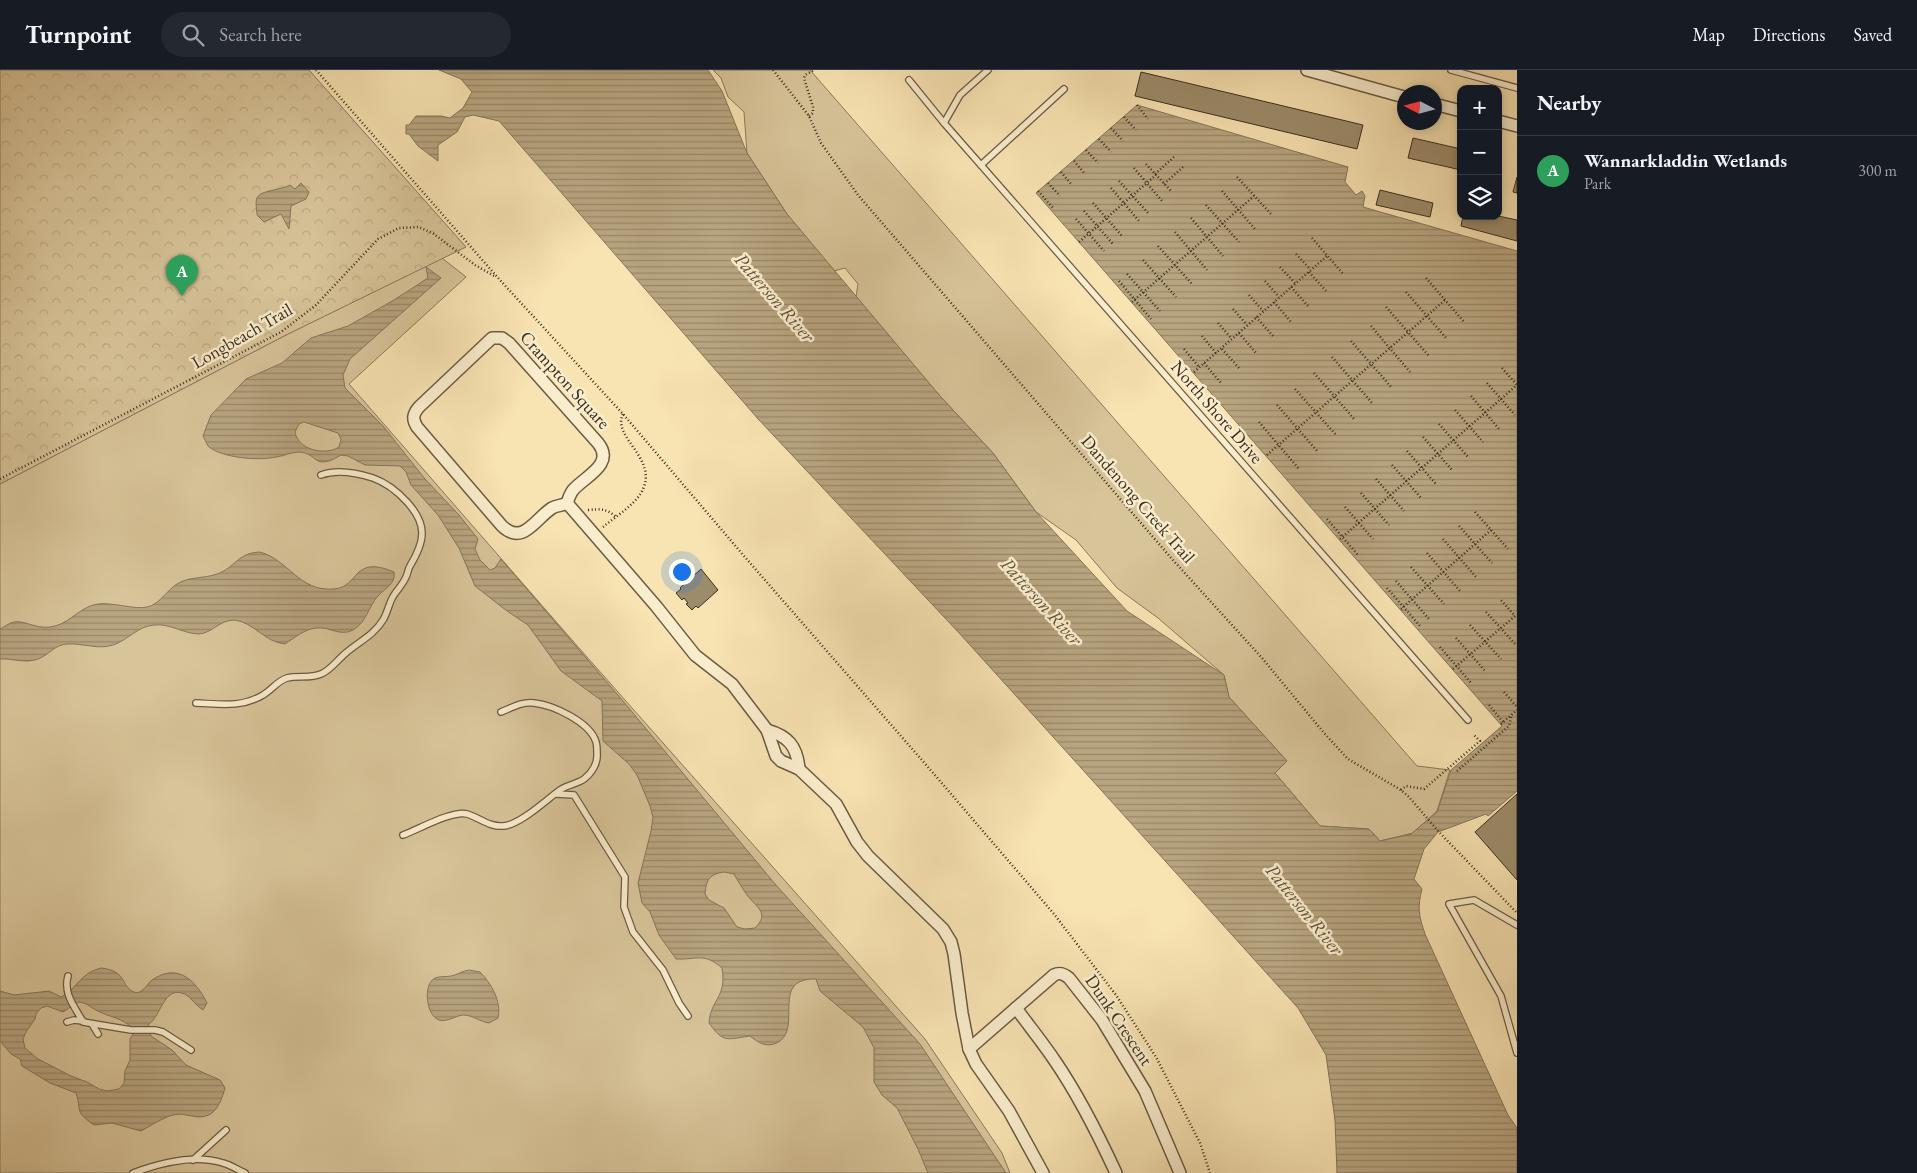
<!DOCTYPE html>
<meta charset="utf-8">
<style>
body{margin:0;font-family:"EB Garamond",serif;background:#242831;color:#f1f3f6}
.controls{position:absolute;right:15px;top:15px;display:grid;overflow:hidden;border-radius:10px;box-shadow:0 2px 8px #0003}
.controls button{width:45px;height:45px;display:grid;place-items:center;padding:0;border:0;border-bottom:1px solid #363941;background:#171b24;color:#f1f3f6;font:25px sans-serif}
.compass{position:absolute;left:1397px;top:15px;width:45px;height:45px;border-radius:50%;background:#171b24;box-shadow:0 2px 8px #0003;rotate:276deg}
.you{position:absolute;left:681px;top:501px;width:18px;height:18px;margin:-12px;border:4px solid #fff;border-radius:50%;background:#1a73e8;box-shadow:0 0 0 8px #1a73e833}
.badge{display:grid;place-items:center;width:32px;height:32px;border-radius:50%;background:#b45309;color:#fff;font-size:16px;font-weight:700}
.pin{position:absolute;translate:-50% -41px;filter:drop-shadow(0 1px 2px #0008)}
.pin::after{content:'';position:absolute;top:26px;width:18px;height:15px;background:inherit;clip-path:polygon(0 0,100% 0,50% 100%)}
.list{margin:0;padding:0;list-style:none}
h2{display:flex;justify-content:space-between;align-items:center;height:65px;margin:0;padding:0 20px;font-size:21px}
h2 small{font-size:16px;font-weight:400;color:#9ea1a6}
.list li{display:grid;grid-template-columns:32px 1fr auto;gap:15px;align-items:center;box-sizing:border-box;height:70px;padding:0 20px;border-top:1px solid #363941}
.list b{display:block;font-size:19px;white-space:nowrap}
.list p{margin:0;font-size:16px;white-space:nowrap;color:#9ea1a6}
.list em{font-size:16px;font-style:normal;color:#9ea1a6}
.icon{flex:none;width:28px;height:28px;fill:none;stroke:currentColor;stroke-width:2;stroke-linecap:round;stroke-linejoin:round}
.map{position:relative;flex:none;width:1517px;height:1103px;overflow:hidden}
header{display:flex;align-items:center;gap:30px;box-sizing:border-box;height:70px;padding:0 25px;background:#171b24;border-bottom:1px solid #363941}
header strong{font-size:24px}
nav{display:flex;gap:28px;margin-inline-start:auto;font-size:18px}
.search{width:350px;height:45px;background:#242831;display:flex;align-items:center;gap:12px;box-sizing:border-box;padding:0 18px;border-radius:28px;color:#9ea1a6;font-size:19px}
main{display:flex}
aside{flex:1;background:#171b24}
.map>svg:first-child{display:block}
</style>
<header>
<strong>Turnpoint</strong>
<div class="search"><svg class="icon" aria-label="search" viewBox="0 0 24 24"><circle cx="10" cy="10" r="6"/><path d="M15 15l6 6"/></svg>Search here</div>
<nav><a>Map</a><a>Directions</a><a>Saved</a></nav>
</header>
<main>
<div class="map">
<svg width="1517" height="1103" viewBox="0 0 1517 1103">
<defs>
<pattern id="park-crowns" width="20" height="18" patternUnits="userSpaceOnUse" patternTransform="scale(1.25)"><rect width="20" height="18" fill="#d8c499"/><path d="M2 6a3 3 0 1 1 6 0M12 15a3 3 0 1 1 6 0" fill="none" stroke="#baa983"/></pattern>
<pattern id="water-rules" width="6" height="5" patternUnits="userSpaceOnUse" patternTransform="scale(1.25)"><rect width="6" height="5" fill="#b8a580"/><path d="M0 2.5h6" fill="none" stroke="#978768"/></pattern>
</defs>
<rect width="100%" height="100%" fill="#f8e3b2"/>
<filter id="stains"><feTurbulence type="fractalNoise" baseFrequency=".004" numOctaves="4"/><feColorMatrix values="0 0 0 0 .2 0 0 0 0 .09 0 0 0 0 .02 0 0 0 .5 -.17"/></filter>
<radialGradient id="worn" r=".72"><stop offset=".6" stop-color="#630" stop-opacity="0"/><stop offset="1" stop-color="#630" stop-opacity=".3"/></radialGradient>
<g fill="#d8c499" stroke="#8a795c">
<polygon points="713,0 810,0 1417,696 1450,700 1437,741 1413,763 1380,771 1369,759 1320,756 1275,703 1287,691 1229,627 1224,605 1158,548 1117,518 1076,470 1036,442 993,383 940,326 856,227 858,214 845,198 834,201 787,144 747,83 744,42 728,27 721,8"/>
<polygon points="442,188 466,207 349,314 579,578 925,969 1002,1083 1010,1103 0,1103 0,414 286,265"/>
</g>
<polygon fill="url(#park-crowns)" stroke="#8a795c" points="0,0 309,0 466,177 286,265 0,414"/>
<g fill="url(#water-rules)" stroke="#867559" fill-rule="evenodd">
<path d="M 439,0 L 708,0 L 722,21 L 747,83 L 787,144 L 940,326 L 993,383 L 1036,442 L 1127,541 L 1224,605 L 1229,627 L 1287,691 L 1275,703 L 1320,756 L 1369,759 L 1380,771 L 1411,764 L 1437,742 L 1451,700 L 1502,656 L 1036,123 L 1137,35 L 1348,97 L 1345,112 L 1356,125 L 1362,121 L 1365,126 L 1363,137 L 1517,181 L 1517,721 L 1488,746 L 1486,744 L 1438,762 L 1424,779 L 1414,809 L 1422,819 C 1417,838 1419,846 1425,864 L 1508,1045 L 1517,1058 L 1517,1103 L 1337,1103 L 1335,1050 L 1326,985 L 1298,938 L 960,564 L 759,350 L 499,51 L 473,45 L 465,47 L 457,62 L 438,75 L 438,91 L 418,76 L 409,64 L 406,64 L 406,55 L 409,55 L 416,46 L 441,46 L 450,48 L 463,38 L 472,22 L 461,9 Z"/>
<path d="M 301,113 L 309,122 L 306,129 L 291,136 L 289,159 L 281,144 L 264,152 L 257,145 C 257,140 255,132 257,128 C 260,120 282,120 290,115 L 295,119 Z"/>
<path d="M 426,197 L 441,208 L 350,289 L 343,305 L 345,318 L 383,356 L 425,409 L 459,445 L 478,469 L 475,479 L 480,490 L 490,500 L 495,498 L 501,489 L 623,631 L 775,814 L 920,974 L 1006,1103 L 928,1103 L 918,1079 L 897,1038 L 882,1025 L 874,1012 L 874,978 L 863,957 L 820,921 L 816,909 C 807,909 797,910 792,919 C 784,935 797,967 774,974 C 764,977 758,972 750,966 C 727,969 724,974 709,953 C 711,928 727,928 722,898 C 704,882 696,890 676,889 L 659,865 L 650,842 L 642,833 L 638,813 L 651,761 L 653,747 L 650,736 L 637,705 L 629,694 L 603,671 L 602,631 L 561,601 L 528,555 L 507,541 L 475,516 L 459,478 L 438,445 L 411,415 L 406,402 L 400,396 L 365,395 L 348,386 L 341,385 C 313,402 319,383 299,382 C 291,382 284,386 276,387 C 259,391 221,388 208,376 C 206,373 205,369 203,366 L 211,345 L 246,309 L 282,293 L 311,268 L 348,256 L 394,230 L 428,208 ZM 304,352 L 338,363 L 341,369 L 339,377 C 325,386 298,380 295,362 L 299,354 ZM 724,802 L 734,804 C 738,811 742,818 747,825 C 757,838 770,843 755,858 L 745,859 L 737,857 L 724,838 L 709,830 L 705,824 C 706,809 710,804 724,802 Z"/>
<path d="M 260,482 C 289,490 299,522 334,519 C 360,517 352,484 394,502 C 396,514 385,518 378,526 C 368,537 367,552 353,560 C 340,567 329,556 316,558 C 305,559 294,568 285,574 C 264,572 254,552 234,550 C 220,550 212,563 199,564 C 184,564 170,553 154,555 C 138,556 128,570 113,575 C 98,580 83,573 68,574 C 55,574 49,585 38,589 C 26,594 12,588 0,589 L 0,559 C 4,557 9,553 14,552 C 27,550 37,561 55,556 C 71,552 81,536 98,534 C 113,532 135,540 147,537 C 159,535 167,520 177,514 C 190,506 203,509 217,504 C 235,498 237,483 260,482 Z"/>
<path d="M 101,898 C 128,901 120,916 134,922 C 142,925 147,914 152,910 C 178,892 196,911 207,933 L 203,940 C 196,936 192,928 185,924 C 163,915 162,946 148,955 L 151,966 L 172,980 L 186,995 L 220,1010 L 225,1018 C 220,1035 214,1051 192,1046 C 185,1045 180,1043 173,1045 C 164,1047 150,1056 141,1061 L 112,1053 L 94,1055 C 74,1041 82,1042 76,1023 L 50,1013 L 22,996 L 20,989 L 11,984 L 0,971 L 0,921 L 14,925 L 49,921 L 61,927 C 78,918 80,903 101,898 ZM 79,932 C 88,933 92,939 100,942 C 113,948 122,948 132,958 L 133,964 L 130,969 L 130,990 L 125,1001 L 124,1013 L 119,1019 L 107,1021 L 99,1019 L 87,1012 L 71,1006 L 38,989 L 25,978 L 23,969 L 26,962 L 35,949 L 36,944 L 41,938 L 47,936 L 63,942 C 69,939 72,934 79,932 Z"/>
<path d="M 469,900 L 480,902 C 491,913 502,932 498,948 L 489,953 C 480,952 473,945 463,945 C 454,946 445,954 437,949 C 426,943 423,914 435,908 C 440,906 446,907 451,906 C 457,905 462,901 469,900 Z"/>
</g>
<g fill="#9d8c6b" stroke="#3b2e1e">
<polygon points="1141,2 1363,55 1357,79 1135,26"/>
<polygon points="1413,68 1461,79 1461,100 1408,88"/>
<polygon points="1517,107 1517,123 1513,122"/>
<polygon points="1380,120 1433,133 1430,147 1376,135"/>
<polygon points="1463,146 1498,146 1517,150 1517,171 1461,156"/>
<polygon points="701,499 718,520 698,538 696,536 692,540 686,534 688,533 684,528 682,530 676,523 681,519 680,518"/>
<polygon points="1517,724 1517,810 1475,762"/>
</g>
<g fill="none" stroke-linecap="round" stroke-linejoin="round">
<g stroke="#6a5b43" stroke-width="8">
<g id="lane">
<polyline points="1451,0 1517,18"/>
<polyline points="909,10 944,53 1468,650"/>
<polyline points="944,53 960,25 988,0"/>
<polyline points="981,95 1064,19"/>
<path d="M 196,633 C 220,634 241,638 263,625 C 272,620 277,611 287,608 C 298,605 310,609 321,604 C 331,600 338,589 347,582 C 360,571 374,565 383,550 C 388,542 389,532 394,525 C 398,519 403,514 406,507 C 408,503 408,499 410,496 C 425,471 428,455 407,432 C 397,421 387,413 373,408 C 357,403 338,399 321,405"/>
<polyline points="556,724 574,725 625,807 624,837 633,862 663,900 679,933 688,946"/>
<path d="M 403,765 C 419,759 453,740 467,744 C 480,748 489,757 503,756 C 520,755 546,730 560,720 C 567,715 577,714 584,709 C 592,703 598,693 597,683 C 597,680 597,675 596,672 C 590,652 553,635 534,633 C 523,631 511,638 501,642"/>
<polyline points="1517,855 1474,830 1449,834 1501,926 1517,983"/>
<path d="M 68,906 C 63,924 75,937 83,952 L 131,960 L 155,960 L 163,962 L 191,980"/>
<polyline points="67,952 74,950 83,951"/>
<polyline points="92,954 98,964"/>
<polyline points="193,1090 226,1060"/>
<path d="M 133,1103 C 160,1093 195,1084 223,1093 C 231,1095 238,1100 245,1103"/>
</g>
</g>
<g stroke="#6a5b43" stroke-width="14">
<g id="street">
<polyline points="1307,0 1404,27"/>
<polyline points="1434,34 1461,41"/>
<polyline points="1498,51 1517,56"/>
<path d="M 492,268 L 502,268 L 509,273 L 598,373 C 615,394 586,406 574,419 C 570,423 569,428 567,433 C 562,436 557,435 552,438 C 535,449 523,476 502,456 L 417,357 C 412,349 413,344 419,337 Z"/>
<polyline points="567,433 656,536 695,585 732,614 767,660 776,686 781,691 799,699 836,734 857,772 868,786 943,859 951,872 954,884 962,943 969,979 976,994 1009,1041 1043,1103"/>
<path d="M 767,660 C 788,666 797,676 799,699"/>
<path d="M 1016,938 C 1029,956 1043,973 1055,991 C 1079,1026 1098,1064 1116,1103"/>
<path d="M 969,979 L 1054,905 C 1060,902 1064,904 1069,908 L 1102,950 L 1145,1021 L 1180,1103"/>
</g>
</g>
<g stroke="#3b2e1e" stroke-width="2.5" stroke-dasharray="1 2.5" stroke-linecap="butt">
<polyline points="316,0 499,209 623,344 744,486 934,704 1054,844 1116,925 1156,987 1200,1073 1210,1103"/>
<polyline points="773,0 809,46 821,73 858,125 1172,489 1262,588 1324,663 1348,689 1401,720 1409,727 1439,762 1517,843"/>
<polyline points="1137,35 1148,49"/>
<polyline points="809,46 813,43 813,37 804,8 805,5 814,0"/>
<polyline points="1124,47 1136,60"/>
<polyline points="1111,58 1123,71"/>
<polyline points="1099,69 1111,82"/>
<polyline points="1086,80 1098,93"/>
<polyline points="1074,91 1085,104"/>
<polyline points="1146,94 1172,122"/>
<polyline points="1134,98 1162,131"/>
<polyline points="1061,102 1072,115"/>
<polyline points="1155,104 1174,87"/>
<polyline points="1237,107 1271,144"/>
<polyline points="1119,111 1148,143"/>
<polyline points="1048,113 1060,126"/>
<polyline points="1164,114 1183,97"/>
<polyline points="1111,118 1139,151"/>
<polyline points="1038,121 1054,139"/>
<polyline points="1222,121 1255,159"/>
<polyline points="1093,133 1122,166"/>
<polyline points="1206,135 1239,172"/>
<polyline points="1084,141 1113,174"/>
<polyline points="1191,148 1223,186"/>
<polyline points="1076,149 1104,181"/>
<polyline points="1175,162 1207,200"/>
<polyline points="1312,168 1344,205"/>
<polyline points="1079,172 1156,105"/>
<polyline points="1158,176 1192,214"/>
<polyline points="1296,184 1310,199"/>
<polyline points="1143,190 1176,227"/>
<polyline points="1280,197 1295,213"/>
<polyline points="1309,202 1326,221"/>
<polyline points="1127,204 1160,241"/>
<polyline points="1426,208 1465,253"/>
<polyline points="1119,211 1151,249"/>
<polyline points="1265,211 1279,227"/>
<polyline points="1291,217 1309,237"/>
<polyline points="1406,222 1447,269"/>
<polyline points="1249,225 1263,241"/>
<polyline points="1132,232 1254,126"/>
<polyline points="1274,232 1291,252"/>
<polyline points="1386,237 1429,286"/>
<polyline points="1233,239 1247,255"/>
<polyline points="1256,247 1274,267"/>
<polyline points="1218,253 1231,268"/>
<polyline points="1371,256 1410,302"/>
<polyline points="1239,263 1256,283"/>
<polyline points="1202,266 1216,283"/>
<polyline points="1351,271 1392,318"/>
<polyline points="1184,279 1199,297"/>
<polyline points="1222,279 1239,298"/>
<polyline points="1332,287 1373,334"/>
<polyline points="1204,293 1221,313"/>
<polyline points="1502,298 1517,315"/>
<polyline points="1194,302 1327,186"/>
<polyline points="1314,303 1355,350"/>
<polyline points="1487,313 1515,345"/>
<polyline points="1295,319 1337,366"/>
<polyline points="1471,326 1499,359"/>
<polyline points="1277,335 1318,382"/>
<polyline points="1455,340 1483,372"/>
<polyline points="1259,352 1299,399"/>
<polyline points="1439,354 1468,387"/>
<polyline points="1423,367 1452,400"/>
<polyline points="1407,381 1436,414"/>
<polyline points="1267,385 1445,230"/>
<polyline points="1392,395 1421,428"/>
<polyline points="0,409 281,262 316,235 378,169 399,158 419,157 434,164 475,195 496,207"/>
<polyline points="1376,409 1404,441"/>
<polyline points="1361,423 1389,455"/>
<polyline points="1345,437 1373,469"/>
<path d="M 588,440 C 600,439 606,438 616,447"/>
<polyline points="1475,442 1508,479"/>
<polyline points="1327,449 1358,485"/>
<polyline points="1459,456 1492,493"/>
<path d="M 603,457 C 615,447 633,436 641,423 C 661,389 611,368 623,344"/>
<polyline points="1340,469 1517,315"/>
<polyline points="1443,469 1476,507"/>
<polyline points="1427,483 1460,521"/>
<polyline points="1411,497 1444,534"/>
<polyline points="1396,511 1429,549"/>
<polyline points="1387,518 1420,556"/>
<polyline points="1401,539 1491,460"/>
<polyline points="1486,542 1516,575"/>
<polyline points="1470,555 1501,589"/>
<polyline points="1456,568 1486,602"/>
<polyline points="1440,577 1472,614"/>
<polyline points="1453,599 1515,546 1500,529"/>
<polyline points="1504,622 1517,637"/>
<polyline points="1489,635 1503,652"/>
<polyline points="1501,654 1517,640"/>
<polyline points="1457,701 1509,656 1512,644"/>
<polyline points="1401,720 1406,716 1424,719 1480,671 1474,665"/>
</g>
<use href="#lane" stroke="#faedcd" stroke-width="5.5"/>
<use href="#street" stroke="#faedcd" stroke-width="11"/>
</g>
<g text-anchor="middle" stroke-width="5" stroke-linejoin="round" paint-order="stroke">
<g font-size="18" fill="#3b2e1e" stroke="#faedcd">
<text transform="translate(242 266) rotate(-30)" y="6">Longbeach Trail</text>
<text transform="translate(565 310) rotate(48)" y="6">Crampton Square</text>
<text transform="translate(1217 342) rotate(49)" y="6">North Shore Drive</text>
<text transform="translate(1138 429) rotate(49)" y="6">Dandenong Creek Trail</text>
<text transform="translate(1119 950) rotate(56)" y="6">Dunk Crescent</text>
</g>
<g font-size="19" font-style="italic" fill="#60523b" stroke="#faedcd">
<text transform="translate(775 227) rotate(49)" y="7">Patterson River</text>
<text transform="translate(1042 531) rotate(48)" y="7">Patterson River</text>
<text transform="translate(1305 839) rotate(51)" y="7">Patterson River</text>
</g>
</g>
<rect width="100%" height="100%" filter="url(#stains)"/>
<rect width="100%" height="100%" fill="url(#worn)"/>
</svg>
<div class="controls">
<button>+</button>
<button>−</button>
<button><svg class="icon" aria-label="layers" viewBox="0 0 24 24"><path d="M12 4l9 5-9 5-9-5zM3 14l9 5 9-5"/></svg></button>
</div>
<svg class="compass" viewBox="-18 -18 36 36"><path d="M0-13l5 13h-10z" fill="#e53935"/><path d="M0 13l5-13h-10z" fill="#9ea1a6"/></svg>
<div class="you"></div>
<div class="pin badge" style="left:182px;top:226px;background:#2e9e5b">A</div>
</div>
<aside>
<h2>Nearby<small></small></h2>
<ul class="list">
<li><span class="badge" style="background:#2e9e5b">A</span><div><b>Wannarkladdin Wetlands</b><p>Park</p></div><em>300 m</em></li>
</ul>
</aside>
</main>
